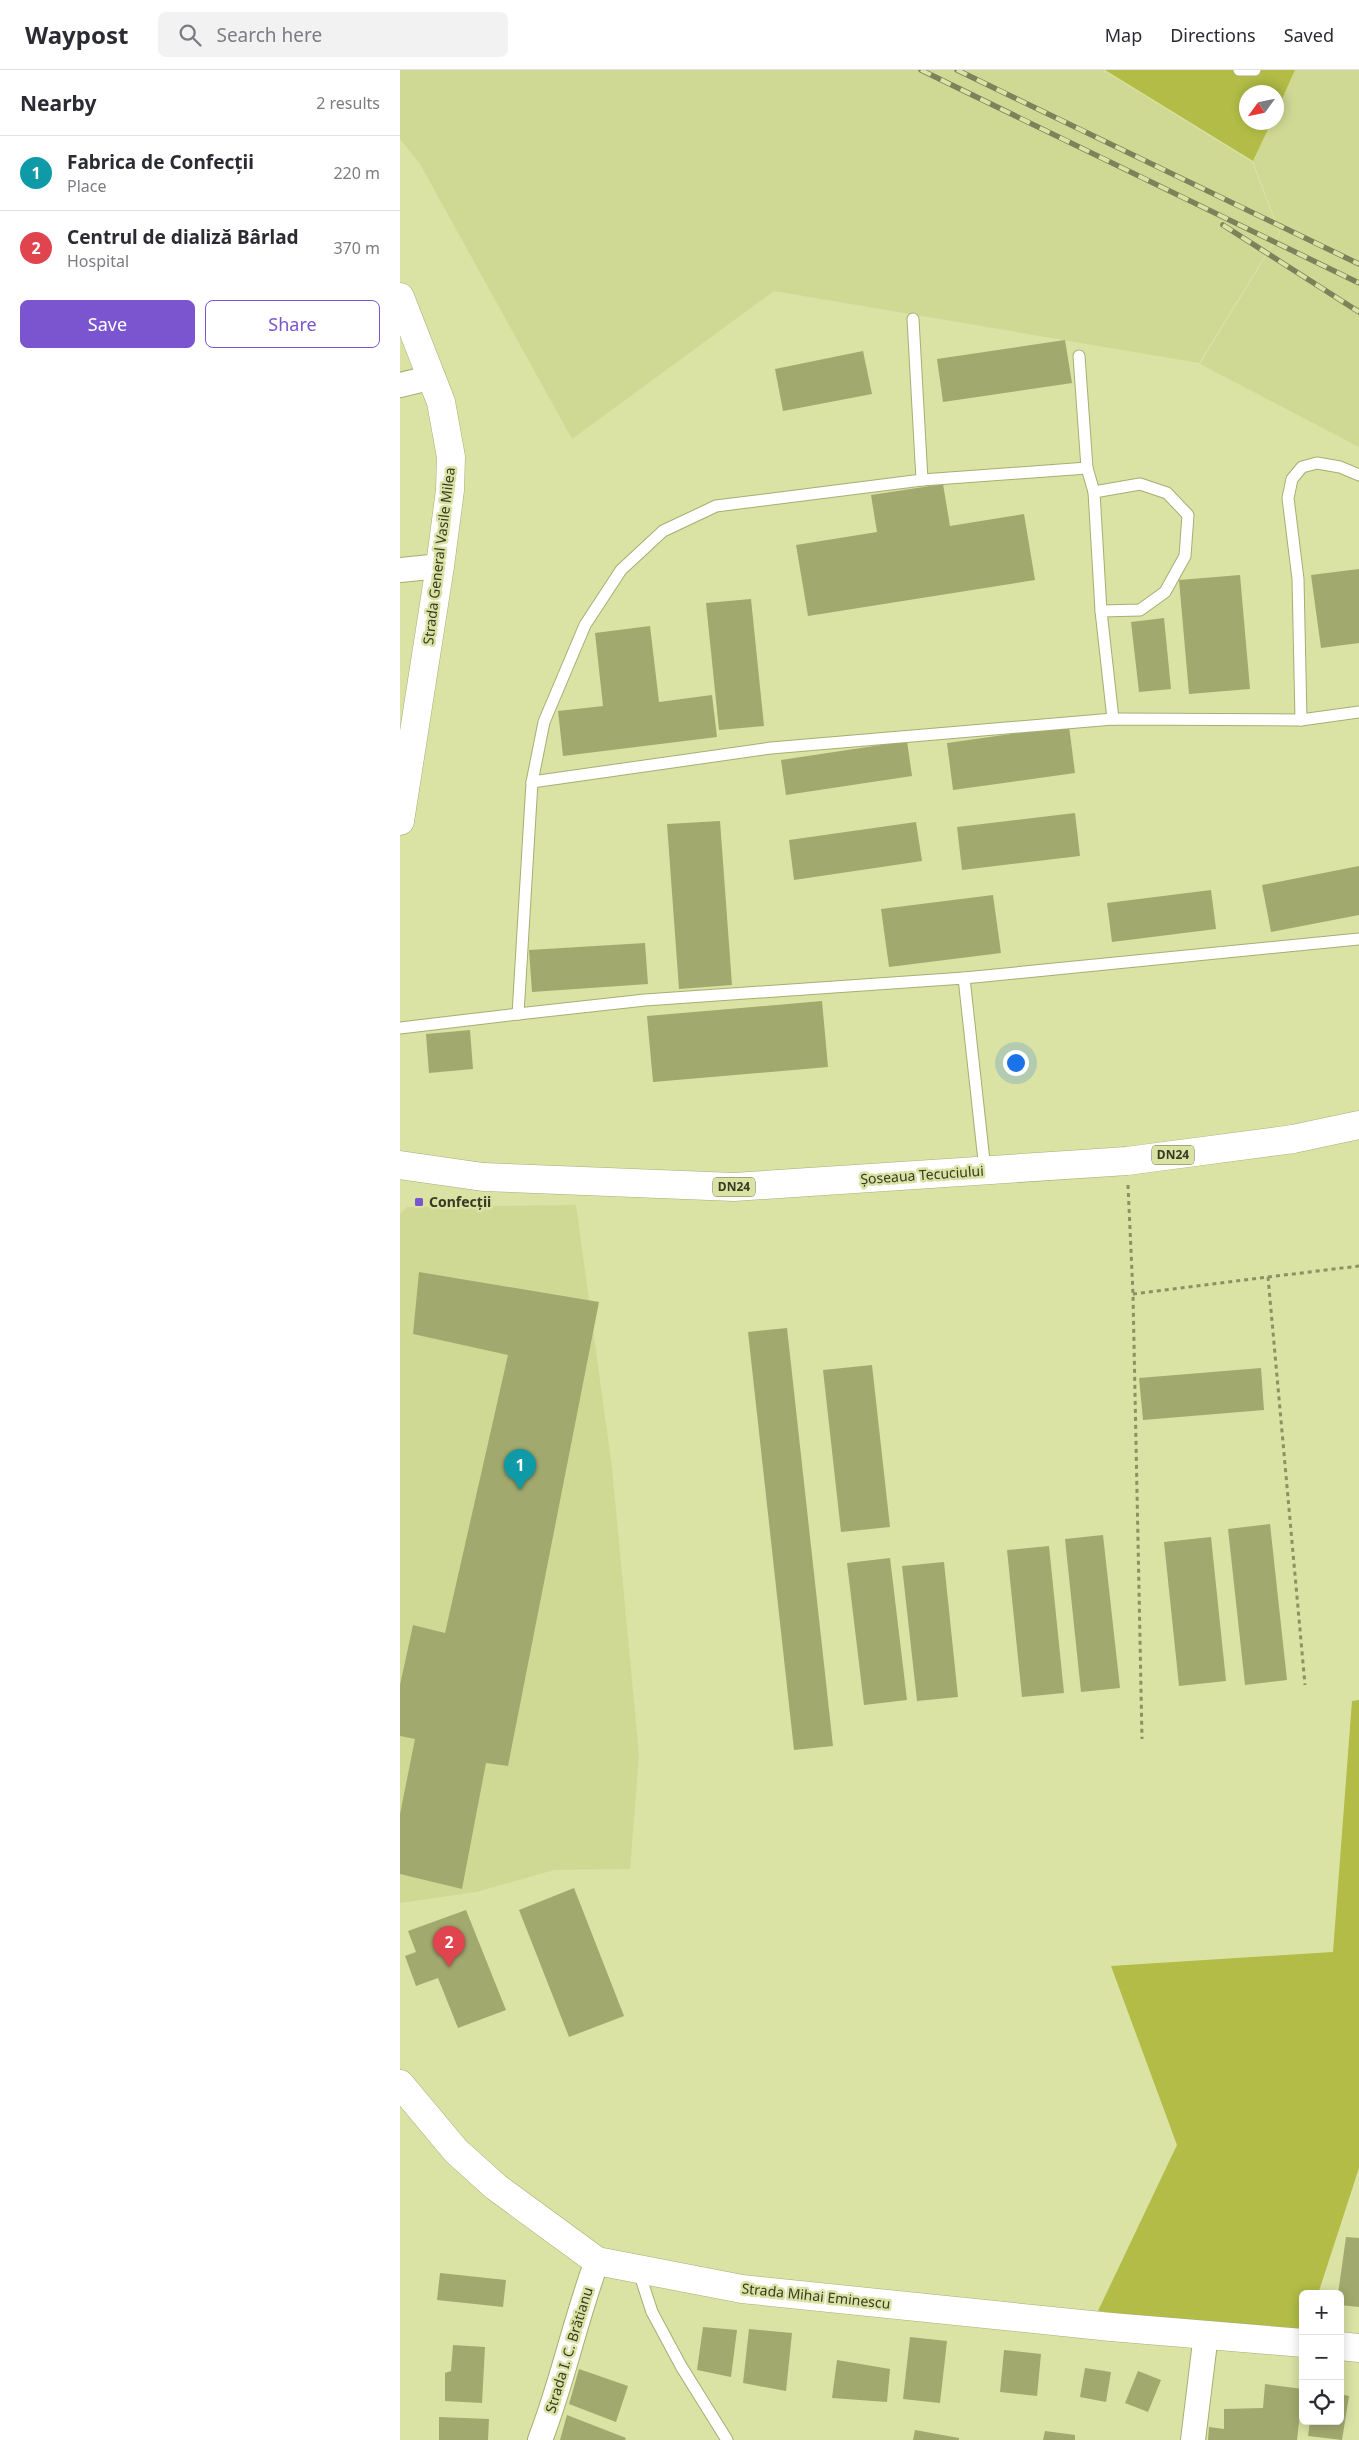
<!DOCTYPE html>
<meta charset="utf-8">
<style>
body{margin:0;font-family:"Noto Sans",sans-serif;background:#f2f2f3;color:#2b2b33}
.controls{position:absolute;right:15px;bottom:15px;display:grid;overflow:hidden;border-radius:8px;box-shadow:0 2px 12px #0003}
.controls button{width:45px;height:45px;display:grid;place-items:center;padding:0;border:0;border-bottom:1px solid #e1e1e2;background:#fff;color:#2b2b33;font:25px sans-serif}
.compass{position:absolute;left:839px;top:15px;width:45px;height:45px;border-radius:50%;background:#fff;box-shadow:0 2px 12px #0003;rotate:237deg}
.you{position:absolute;left:615px;top:992px;width:18px;height:18px;margin:-12px;border:4px solid #fff;border-radius:50%;background:#1a73e8;box-shadow:0 0 0 8px #1a73e833}
.badge{display:grid;place-items:center;width:32px;height:32px;border-radius:50%;background:#7b55cf;color:#fff;font-size:16px;font-weight:700}
.pin{position:absolute;translate:-50% -41px;filter:drop-shadow(0 1px 2px #0008)}
.pin::after{content:'';position:absolute;top:26px;width:18px;height:15px;background:inherit;clip-path:polygon(0 0,100% 0,50% 100%)}
.list{margin:0;padding:0;list-style:none}
h2{display:flex;justify-content:space-between;align-items:center;height:65px;margin:0;padding:0 20px;font-size:21px}
h2 small{font-size:16px;font-weight:400;color:#7c7c81}
.list li{display:grid;grid-template-columns:32px 1fr auto;gap:15px;align-items:center;box-sizing:border-box;height:75px;padding:0 20px;border-top:1px solid #e1e1e2}
.list b{display:block;font-size:19px;white-space:nowrap}
.list p{margin:0;font-size:16px;white-space:nowrap;color:#7c7c81}
.list em{font-size:16px;font-style:normal;color:#7c7c81}
.actions{display:flex;gap:10px;padding:15px 20px}
.actions a{flex:1;padding:11px 0;border:1px solid #7b55cf;border-radius:8px;text-align:center;font-size:18px;color:#7b55cf}
.actions .main{background:#7b55cf;color:#fff}
.icon{flex:none;width:28px;height:28px;fill:none;stroke:currentColor;stroke-width:2;stroke-linecap:round;stroke-linejoin:round}
.map{position:relative;flex:none;width:959px;height:2370px;overflow:hidden}
header{display:flex;align-items:center;gap:30px;box-sizing:border-box;height:70px;padding:0 25px;background:#fff;border-bottom:1px solid #e1e1e2}
header strong{font-size:24px}
nav{display:flex;gap:28px;margin-inline-start:auto;font-size:18px}
.search{width:350px;height:45px;background:#f2f2f3;display:flex;align-items:center;gap:12px;box-sizing:border-box;padding:0 18px;border-radius:8px;color:#7c7c81;font-size:19px}
main{display:flex}
aside{flex:1;background:#fff}
.map>svg:first-child{display:block}
</style>
<header>
<strong>Waypost</strong>
<div class="search"><svg class="icon" aria-label="search" viewBox="0 0 24 24"><circle cx="10" cy="10" r="6"/><path d="M15 15l6 6"/></svg>Search here</div>
<nav><a>Map</a><a>Directions</a><a>Saved</a></nav>
</header>
<main>
<aside>
<h2>Nearby<small>2 results</small></h2>
<ul class="list">
<li><span class="badge" style="background:#0f9aa8">1</span><div><b>Fabrica de Confecții</b><p>Place</p></div><em>220 m</em></li>
<li><span class="badge" style="background:#e0444e">2</span><div><b>Centrul de dializă Bârlad</b><p>Hospital</p></div><em>370 m</em></li>
</ul>
<div class="actions"><a class="main">Save</a><a>Share</a></div>
</aside>
<div class="map">
<svg width="959" height="2370" viewBox="0 0 959 2370">
<rect width="100%" height="100%" fill="#dae2a4"/>
<g fill="#d0d994">
<polygon points="0,0 703,0 852,92 879,163 799,293 374,221 172,369 20,94 0,69"/>
<polygon points="895,0 959,0 959,377 800,294 880,163 853,91 871,53 876,52 877,40"/>
<polygon points="176,1135 212,1398 239,1685 230,1799 154,1800 76,1822 0,1833 0,1144 7,1137"/>
</g>
<g fill="#b2bc46">
<polygon points="705,0 895,0 877,40 876,22 846,22 846,52 871,53 853,91"/>
<polygon points="959,1630 959,2098 918,2224 903,2224 903,2268 698,2241 777,2075 711,1896 933,1882 952,1631"/>
</g>
<g fill="#a2a96e">
<polygon points="665,270 672,313 543,332 537,289"/>
<polygon points="463,281 472,324 383,341 375,299"/>
<polygon points="543,414 550,456 624,444 635,510 408,546 396,475 477,462 471,425"/>
<polygon points="959,499 959,573 921,578 911,505"/>
<polygon points="840,505 850,619 789,624 779,510"/>
<polygon points="351,529 364,656 319,660 306,533"/>
<polygon points="764,548 771,619 739,622 731,552"/>
<polygon points="250,556 259,632 312,625 317,667 163,686 158,641 203,636 195,563"/>
<polygon points="669,656 675,703 553,720 547,673"/>
<polygon points="507,671 512,706 386,725 381,690"/>
<polygon points="675,743 680,786 562,800 557,757"/>
<polygon points="320,751 332,915 279,919 267,754"/>
<polygon points="516,752 522,791 394,810 389,770"/>
<polygon points="959,796 959,845 871,862 862,815"/>
<polygon points="811,820 816,859 712,872 707,833"/>
<polygon points="593,825 601,883 489,897 481,839"/>
<polygon points="245,873 248,914 132,922 129,880"/>
<polygon points="422,931 428,997 253,1012 247,946"/>
<polygon points="70,960 73,999 29,1003 26,964"/>
<polygon points="19,1202 199,1232 108,1696 86,1693 62,1819 0,1804 0,1744 15,1669 0,1666 0,1615 13,1555 45,1563 108,1285 13,1264"/>
<polygon points="387,1258 433,1676 394,1680 348,1262"/>
<polygon points="472,1295 490,1457 441,1462 423,1300"/>
<polygon points="861,1298 864,1340 743,1350 739,1308"/>
<polygon points="870,1454 887,1610 845,1615 828,1459"/>
<polygon points="703,1465 720,1618 681,1622 665,1469"/>
<polygon points="811,1467 826,1611 779,1616 764,1472"/>
<polygon points="649,1476 664,1623 622,1627 607,1480"/>
<polygon points="490,1488 507,1630 464,1635 447,1493"/>
<polygon points="544,1492 558,1627 517,1631 502,1496"/>
<polygon points="174,1818 224,1946 169,1967 119,1840"/>
<polygon points="66,1840 106,1940 58,1958 38,1908 16,1916 5,1886 16,1882 8,1861"/>
<polygon points="946,2167 959,2168 959,2237 940,2235 940,2224 938,2224"/>
<polygon points="40,2203 106,2210 103,2237 37,2230"/>
<polygon points="303,2257 337,2260 331,2307 297,2300"/>
<polygon points="349,2259 392,2263 386,2321 343,2313"/>
<polygon points="510,2267 547,2271 540,2333 503,2329"/>
<polygon points="53,2275 85,2277 82,2333 45,2331 45,2303 51,2301"/>
<polygon points="604,2280 641,2284 637,2326 600,2322"/>
<polygon points="437,2290 490,2299 487,2332 432,2328"/>
<polygon points="685,2298 711,2302 706,2332 680,2327"/>
<polygon points="179,2299 228,2316 216,2352 169,2334"/>
<polygon points="738,2301 761,2310 748,2342 725,2333"/>
<polygon points="865,2314 903,2319 897,2370 808,2370 809,2357 824,2359 824,2339 863,2338"/>
<polygon points="940,2324 949,2326 942,2370 908,2366 910,2351 940,2351"/>
<polygon points="167,2345 226,2368 225,2370 160,2370"/>
<polygon points="39,2347 89,2349 88,2370 39,2370"/>
<polygon points="515,2360 559,2368 559,2370 513,2370"/>
<polygon points="645,2361 675,2365 675,2370 643,2370"/>
</g>
<g fill="none" stroke-linecap="round" stroke-linejoin="round">
<g stroke="#a7ae73" stroke-width="13">
<g id="lane">
<polyline points="839,0 855,0"/>
<polyline points="513,249 522,410 316,436 263,461 221,500 185,555 144,652 132,712 371,678 713,649 901,650 959,642"/>
<polyline points="687,398 694,422 740,414 767,423 788,445 785,486 765,522 740,540 701,541 713,649"/>
<polyline points="522,410 687,398 679,286"/>
<polyline points="694,422 701,541"/>
<polyline points="901,650 898,509 888,428 892,409 902,397 917,393 940,397 959,405"/>
<polyline points="132,712 118,944 245,930 564,908 585,1100"/>
<polyline points="564,908 959,869"/>
<polyline points="0,958 118,944"/>
<polyline points="238,2199 252,2242 281,2296 327,2370"/>
</g>
</g>
<g stroke="#a7ae73" stroke-width="26">
<g id="street">
<polyline points="0,315 33,307"/>
<polyline points="0,500 40,496"/>
<path d="M 140,2370 C 163,2311 175,2250 197,2191"/>
<polyline points="793,2370 806,2264"/>
</g>
</g>
<g stroke="#a7ae73" stroke-width="29">
<g id="secondary">
<polyline points="0,227 41,332 51,387 50,420 40,496 0,751"/>
<polyline points="0,2014 56,2081 96,2117 197,2191 342,2219 711,2257 903,2273"/>
<polyline points="940,2276 959,2278"/>
</g>
</g>
<g stroke="#a7ae73" stroke-width="29">
<polyline id="primary" points="0,1095 83,1107 334,1117 727,1091 893,1069 959,1055"/>
</g>
<g stroke="#8b9165" stroke-width="3" stroke-dasharray="4 4" stroke-linecap="butt">
<polyline points="728,1115 733,1224 742,1669"/>
<polyline points="868,1207 959,1196"/>
<polyline points="733,1224 868,1207 905,1615"/>
</g>
<use href="#lane" stroke="#fff" stroke-width="11"/>
<use href="#street" stroke="#fff" stroke-width="24"/>
<use href="#secondary" stroke="#fff" stroke-width="28"/>
<use href="#primary" stroke="#fff" stroke-width="28"/>
<g stroke="#7d825a" stroke-width="5.5">
<g id="rail">
<polyline points="521,0 959,213"/>
<polyline points="557,0 959,194"/>
<polyline points="823,155 959,242"/>
</g>
</g>
<use href="#rail" stroke="#dae2a4" stroke-width="4" stroke-dasharray="11" stroke-linecap="butt"/>
</g>
<rect fill="#7b55cf" stroke="#dae2a4" stroke-width="2" x="14" y="1127" width="10" height="10" rx="2.5"/>
<g text-anchor="middle" stroke-width="5" stroke-linejoin="round" paint-order="stroke">
<g fill="#dae2a4" stroke="#696d4a" stroke-width="1">
<rect x="752" y="1075.5" width="42" height="19" rx="4"/>
<rect x="313" y="1107.5" width="42" height="19" rx="4"/>
</g>
<g font-size="12" font-weight="bold" fill="#383b23">
<text x="773" y="1089">DN24</text>
<text x="334" y="1121">DN24</text>
</g>
<g font-size="14" fill="#383b23" stroke="#dae2a4">
<text transform="translate(39 486) rotate(-83)" y="5">Strada General Vasile Milea</text>
<text transform="translate(522 1105) rotate(-4)" y="5">Șoseaua Tecuciului</text>
<text transform="translate(416 2226) rotate(6)" y="5">Strada Mihai Eminescu</text>
<text transform="translate(169 2280) rotate(-73)" y="5">Strada I. C. Brătianu</text>
</g>
<g font-size="14" font-weight="bold" fill="#383b23" stroke="#dae2a4" text-anchor="start">
<text x="29" y="1137">Confecții</text>
</g>
</g>
</svg>
<div class="controls">
<button>+</button>
<button>−</button>
<button><svg class="icon" aria-label="locate" viewBox="0 0 24 24"><circle cx="12" cy="12" r="6"/><path d="M12 2v4M12 18v4M2 12h4M18 12h4"/></svg></button>
</div>
<svg class="compass" viewBox="-18 -18 36 36"><path d="M0-13l5 13h-10z" fill="#e53935"/><path d="M0 13l5-13h-10z" fill="#7c7c81"/></svg>
<div class="you"></div>
<div class="pin badge" style="left:120px;top:1420px;background:#0f9aa8">1</div>
<div class="pin badge" style="left:49px;top:1897px;background:#e0444e">2</div>
</div>
</main>
